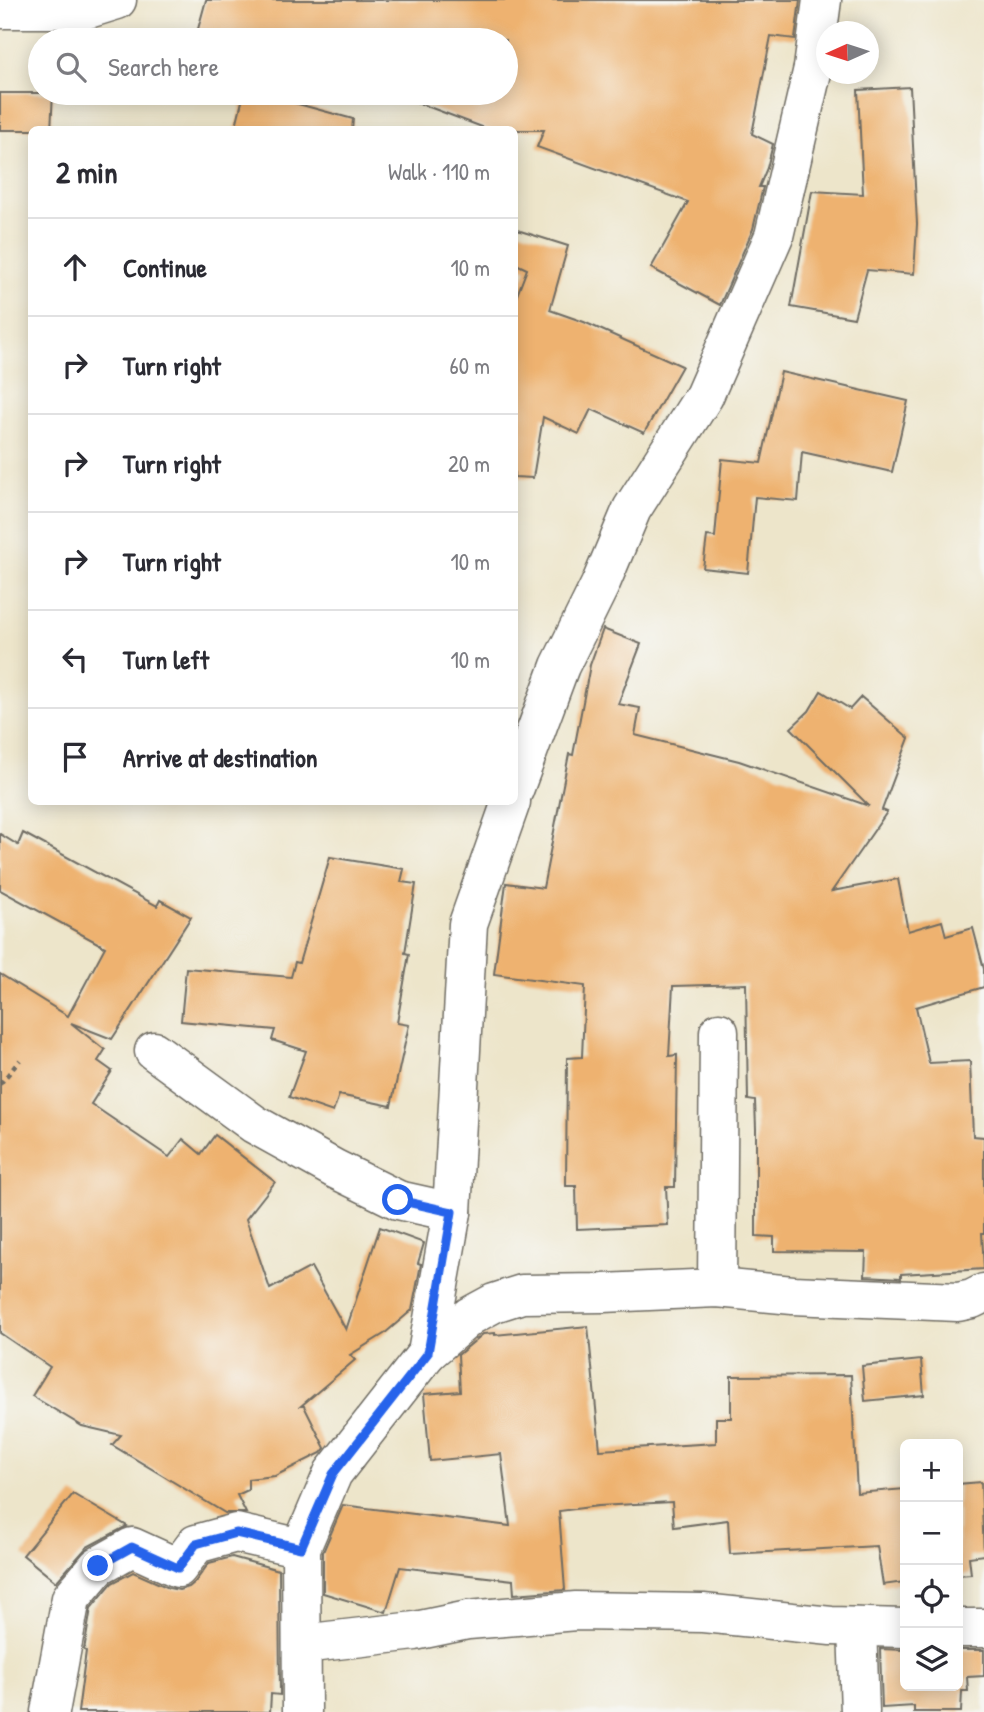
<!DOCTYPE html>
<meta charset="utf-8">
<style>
body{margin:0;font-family:"Patrick Hand",sans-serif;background:#f2f2f3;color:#2b2b33}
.controls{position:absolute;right:21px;bottom:21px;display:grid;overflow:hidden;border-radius:10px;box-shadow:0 4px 18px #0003}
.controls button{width:63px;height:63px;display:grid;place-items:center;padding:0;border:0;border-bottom:2px solid #e1e1e2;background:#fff;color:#2b2b33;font:35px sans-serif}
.compass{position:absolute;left:816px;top:21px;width:63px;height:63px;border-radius:50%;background:#fff;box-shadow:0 4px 18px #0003;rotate:267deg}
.stop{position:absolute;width:21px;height:21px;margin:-16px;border:5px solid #2563eb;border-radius:50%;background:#fff}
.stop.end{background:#2563eb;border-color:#fff;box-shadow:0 2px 7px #0008}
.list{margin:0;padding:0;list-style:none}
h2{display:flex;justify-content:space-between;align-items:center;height:91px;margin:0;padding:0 28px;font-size:30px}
h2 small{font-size:23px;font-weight:400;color:#7c7c81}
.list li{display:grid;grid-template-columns:46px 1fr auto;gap:21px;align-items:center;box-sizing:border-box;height:98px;padding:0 28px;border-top:2px solid #e1e1e2}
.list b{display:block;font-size:26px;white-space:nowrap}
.list em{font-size:23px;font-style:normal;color:#7c7c81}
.icon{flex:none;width:38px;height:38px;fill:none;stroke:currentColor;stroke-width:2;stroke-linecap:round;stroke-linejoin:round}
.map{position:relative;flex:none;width:984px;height:1712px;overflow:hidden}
.search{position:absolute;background:#fff;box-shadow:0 4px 18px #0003;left:28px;top:28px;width:490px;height:77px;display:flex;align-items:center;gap:18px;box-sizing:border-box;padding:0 24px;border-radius:38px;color:#7c7c81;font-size:26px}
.panel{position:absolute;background:#fff;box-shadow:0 4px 18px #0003;left:28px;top:126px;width:490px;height:679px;border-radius:10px}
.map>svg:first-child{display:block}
</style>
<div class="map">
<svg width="984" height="1712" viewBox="0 0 984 1712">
<rect width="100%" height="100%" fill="#f6f6f2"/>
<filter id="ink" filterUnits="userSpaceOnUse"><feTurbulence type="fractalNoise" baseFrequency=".0143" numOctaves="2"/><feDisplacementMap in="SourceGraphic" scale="14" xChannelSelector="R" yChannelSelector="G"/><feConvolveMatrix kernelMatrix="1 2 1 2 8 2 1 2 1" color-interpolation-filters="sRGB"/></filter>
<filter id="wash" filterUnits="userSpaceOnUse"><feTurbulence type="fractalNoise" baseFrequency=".00686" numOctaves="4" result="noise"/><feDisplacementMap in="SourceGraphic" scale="28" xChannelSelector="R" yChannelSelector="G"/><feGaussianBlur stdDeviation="1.57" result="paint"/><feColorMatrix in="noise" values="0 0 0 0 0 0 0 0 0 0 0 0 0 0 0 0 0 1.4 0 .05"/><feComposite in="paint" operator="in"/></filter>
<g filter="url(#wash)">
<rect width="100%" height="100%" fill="#ede5ca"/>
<g id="blocks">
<g fill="#eeb26f">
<polygon points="206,0 800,0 795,39 771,36 752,134 773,144 767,168 759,187 763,187 753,229 720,305 651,268 688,202 537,147 544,130 490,130 392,93 506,93 506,40 195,40"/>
<polygon points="910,87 917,224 914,274 867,270 854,318 791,307 812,191 863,194 858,90"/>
<polygon points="0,93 53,93 51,130 0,130"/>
<polygon points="244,93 258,93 353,119 352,130 235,130"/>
<polygon points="514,229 568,246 550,310 584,322 682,366 644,433 591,409 579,434 543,417 533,478 514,477 514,303 527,269 514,263"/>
<polygon points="781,372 908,401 892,472 802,452 798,501 755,497 748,573 703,568 707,536 715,537 722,459 761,463"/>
<polygon points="603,629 641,644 618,704 640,708 635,735 739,761 869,806 791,728 809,711 821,691 850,709 861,697 909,738 882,810 887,812 832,891 898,879 908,931 942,921 946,936 973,928 984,969 984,987 916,1007 929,1063 970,1061 973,1136 984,1137 984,1233 982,1233 984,1269 901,1274 901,1278 865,1276 866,1252 774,1251 774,1237 756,1236 756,1129 755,1101 748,1100 746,984 673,986 669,1056 677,1055 675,1187 666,1187 668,1225 577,1229 576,1186 566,1186 567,1058 582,1057 585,986 494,974 506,883 543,888 569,754 573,755 590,665"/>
<polygon points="23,833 157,906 160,900 191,917 112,1039 71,1023 105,1050 98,1061 112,1071 91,1104 169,1157 183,1139 201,1154 215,1135 275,1182 246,1219 270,1289 311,1267 346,1330 380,1227 424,1243 418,1263 421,1264 412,1310 384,1334 350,1355 355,1360 301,1406 304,1406 325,1448 321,1453 275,1476 248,1479 248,1490 237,1495 246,1513 225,1513 112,1445 121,1435 82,1426 32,1396 50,1367 0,1333 0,974 68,1016 105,947 0,890 0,834 18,845"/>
<polygon points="330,857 404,869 401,882 416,884 405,953 409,954 397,1023 409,1025 391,1106 339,1095 333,1112 289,1097 306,1051 272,1040 275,1030 181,1021 186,968 291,977 295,962 299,963"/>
<polygon points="588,1326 600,1450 716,1443 716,1418 731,1418 731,1376 851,1375 857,1493 905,1489 905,1582 883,1585 877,1546 730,1554 728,1520 674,1527 672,1502 598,1506 559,1511 565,1590 514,1594 513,1580 400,1567 386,1612 323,1593 323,1552 343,1505 510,1526 501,1454 430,1461 424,1394 460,1391 458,1355 483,1334 495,1333 495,1335"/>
<polygon points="921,1360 924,1395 865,1401 862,1366"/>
<polygon points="981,1482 984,1555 969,1557 971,1574 958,1575 958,1484"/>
<polygon points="73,1494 127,1526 87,1547 56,1582 23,1555"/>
<polygon points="232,1557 279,1570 280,1695 271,1694 270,1712 78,1712 86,1651 84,1650 91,1608 112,1583 133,1572 169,1588 179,1590 189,1587 195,1582 209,1563"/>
<polygon points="880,1649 905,1650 905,1686 958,1686 958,1650 984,1650 984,1676 967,1677 968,1691 962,1691 961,1712 914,1712 914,1706 882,1708"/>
</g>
</g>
</g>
<g filter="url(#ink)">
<use href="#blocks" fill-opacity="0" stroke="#6f6c63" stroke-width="2"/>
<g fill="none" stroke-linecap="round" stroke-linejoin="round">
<g stroke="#6f6c63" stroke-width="41">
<g id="minor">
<polyline points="0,9 88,9 117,0"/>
<polyline points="514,790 560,666 600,585 632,509 704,396 774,236 813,68 822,0"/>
<polyline points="154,1051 254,1124 335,1169 398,1200 452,1212"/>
<polyline points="717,1288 719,1032"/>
<polyline points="427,1353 470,1316 494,1303 522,1294 603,1293 717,1288 793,1295 958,1302 972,1299 984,1293"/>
<polyline points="857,1627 860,1712"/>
<polyline points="958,1628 984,1628"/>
<polyline points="302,1644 415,1631 468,1620 576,1611 703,1613 831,1626 905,1628"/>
<polyline points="50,1712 71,1598 98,1566 132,1547 178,1568 196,1544 236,1533 301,1548"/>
<polyline points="302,1712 301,1548 333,1473 427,1353 452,1212 468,924 511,802"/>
</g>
</g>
<polyline stroke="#6f6c63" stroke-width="4.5" stroke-dasharray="5 5" stroke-linecap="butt" points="0,1084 20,1060"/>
<use href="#minor" stroke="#fff" stroke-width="38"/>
</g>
</g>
<g fill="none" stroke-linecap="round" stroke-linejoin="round" filter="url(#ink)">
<polyline stroke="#2563eb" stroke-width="9" points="98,1566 132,1547 178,1568 196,1544 236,1533 301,1548 333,1474 428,1353 452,1212 398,1200"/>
</g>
</svg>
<div class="controls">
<button>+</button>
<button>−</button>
<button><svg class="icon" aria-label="locate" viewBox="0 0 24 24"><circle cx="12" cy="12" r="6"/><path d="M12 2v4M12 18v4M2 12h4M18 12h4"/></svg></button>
<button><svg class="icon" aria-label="layers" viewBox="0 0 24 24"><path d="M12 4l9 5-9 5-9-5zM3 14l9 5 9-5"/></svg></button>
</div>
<svg class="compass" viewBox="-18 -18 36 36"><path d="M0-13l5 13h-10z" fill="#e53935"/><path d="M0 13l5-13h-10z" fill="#7c7c81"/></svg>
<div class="stop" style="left:398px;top:1200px"></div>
<div class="stop end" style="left:98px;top:1566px"></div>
<div class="search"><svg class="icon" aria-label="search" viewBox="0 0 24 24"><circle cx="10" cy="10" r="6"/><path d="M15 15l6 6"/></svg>Search here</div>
<section class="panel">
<h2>2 min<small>Walk · 110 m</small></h2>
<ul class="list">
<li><svg class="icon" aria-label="ahead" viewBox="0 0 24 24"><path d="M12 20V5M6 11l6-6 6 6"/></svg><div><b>Continue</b></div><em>10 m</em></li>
<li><svg class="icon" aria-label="right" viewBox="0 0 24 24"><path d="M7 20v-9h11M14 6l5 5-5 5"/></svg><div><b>Turn right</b></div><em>60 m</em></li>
<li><svg class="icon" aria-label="right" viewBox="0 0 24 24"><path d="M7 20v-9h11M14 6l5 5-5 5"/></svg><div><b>Turn right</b></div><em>20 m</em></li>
<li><svg class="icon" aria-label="right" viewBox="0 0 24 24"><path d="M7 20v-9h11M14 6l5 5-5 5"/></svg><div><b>Turn right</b></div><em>10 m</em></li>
<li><svg class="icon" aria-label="left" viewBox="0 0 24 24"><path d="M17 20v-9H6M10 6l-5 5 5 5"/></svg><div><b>Turn left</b></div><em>10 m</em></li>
<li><svg class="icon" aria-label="arrive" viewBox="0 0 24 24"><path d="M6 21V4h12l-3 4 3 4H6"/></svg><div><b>Arrive at destination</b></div></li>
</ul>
</section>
</div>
